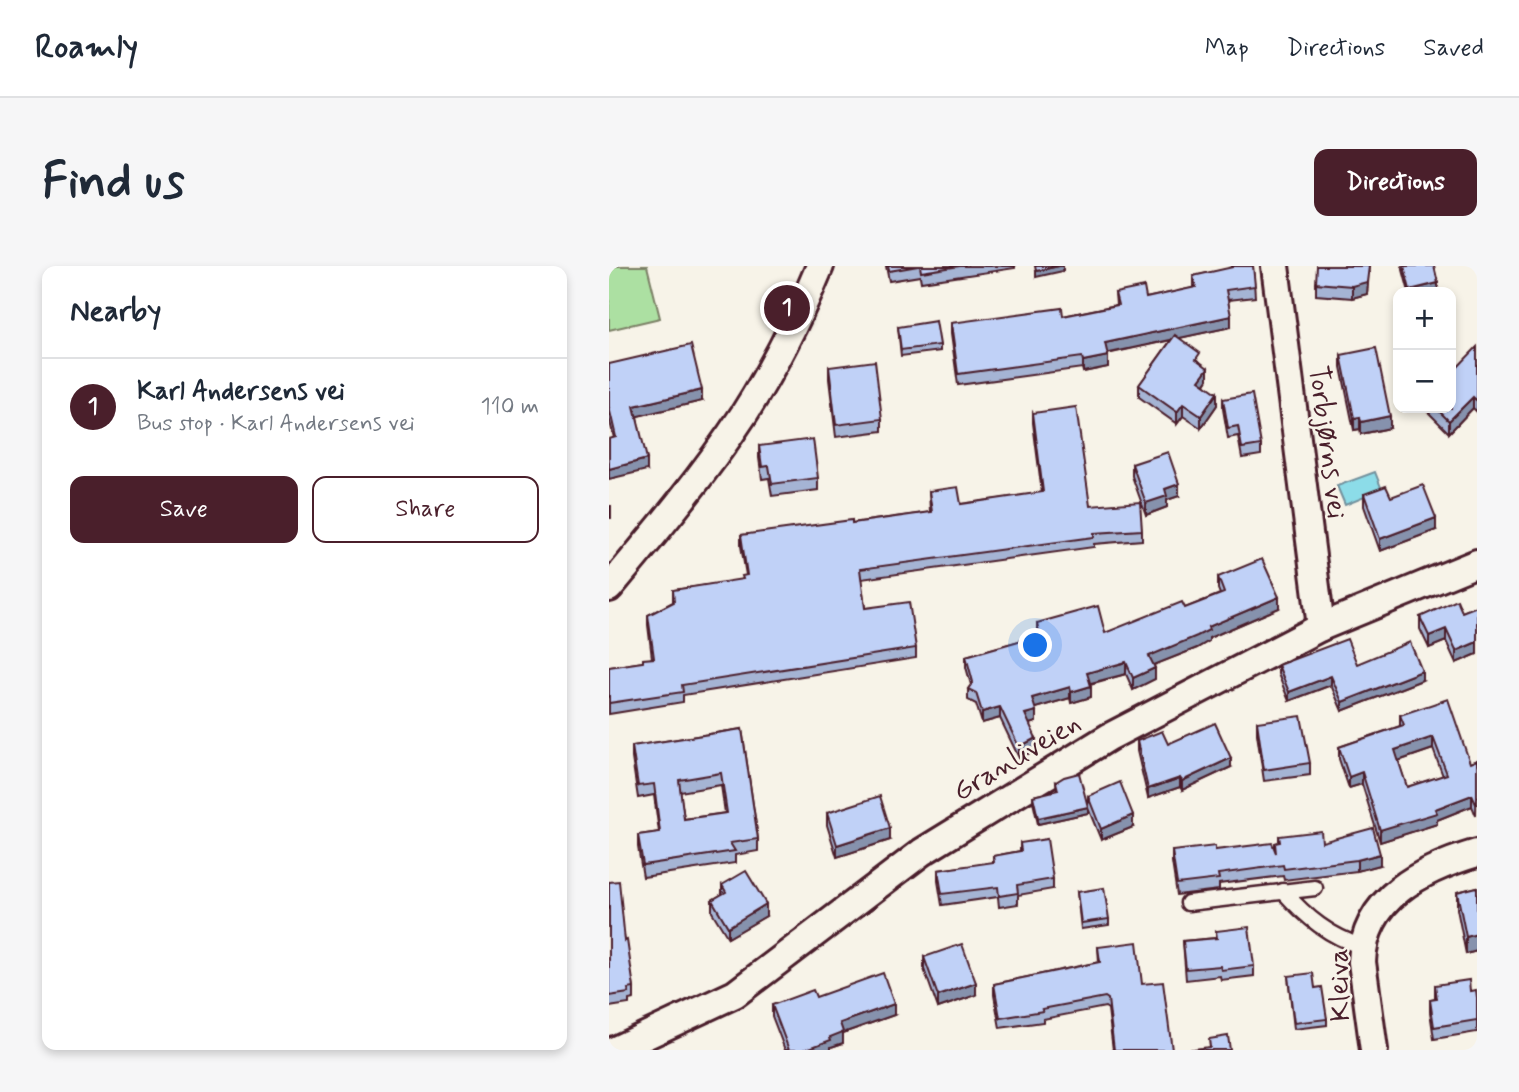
<!DOCTYPE html>
<meta charset="utf-8">
<style>
body{margin:0;font-family:Mynerve,sans-serif;background:#f6f6f7;color:#1f2937}
.controls{position:absolute;right:21px;top:21px;display:grid;overflow:hidden;border-radius:14px;box-shadow:0 4px 10px #0003}
.controls button{width:63px;height:63px;display:grid;place-items:center;padding:0;border:0;border-bottom:2px solid #e0e1e3;background:#fff;color:#1f2937;font:35px sans-serif}
.you{position:absolute;left:427px;top:380px;width:24px;height:24px;margin:-18px;border:5px solid #fff;border-radius:50%;background:#1a73e8;box-shadow:0 0 0 10px #1a73e833}
.badge{display:grid;place-items:center;width:46px;height:46px;border-radius:50%;background:#4a1f2b;color:#fff;font-size:23px;font-weight:700}
.pin{position:absolute;translate:-50% -50%;border:4px solid #fff;box-shadow:0 2px 7px #0006}
.list{margin:0;padding:0;list-style:none}
h2{display:flex;justify-content:space-between;align-items:center;height:91px;margin:0;padding:0 28px;font-size:30px}
h2 small{font-size:23px;font-weight:400;color:#747a83}
.list li{display:grid;grid-template-columns:46px 1fr auto;gap:21px;align-items:center;box-sizing:border-box;height:98px;padding:0 28px;border-top:2px solid #e0e1e3}
.list b{display:block;font-size:26px;white-space:nowrap}
.list p{margin:0;font-size:23px;white-space:nowrap;color:#747a83}
.list em{font-size:23px;font-style:normal;color:#747a83}
.actions{display:flex;gap:14px;padding:21px 28px}
.actions a{flex:1;padding:16px 0;border:2px solid #4a1f2b;border-radius:14px;text-align:center;font-size:24px;color:#4a1f2b}
.actions .main{background:#4a1f2b;color:#fff}
.map{position:relative;flex:none;width:868px;height:784px;overflow:hidden;border-radius:14px}
header{display:flex;align-items:center;gap:42px;box-sizing:border-box;height:98px;padding:0 35px;background:#fff;border-bottom:2px solid #e0e1e3}
header strong{font-size:33px}
nav{display:flex;gap:38px;margin-inline-start:auto;font-size:24px}
.intro{display:flex;align-items:center;justify-content:space-between;box-sizing:border-box;height:168px;padding:0 42px}
h1{margin:0;font-size:49px}
.button{padding:18px 32px;border-radius:14px;background:#4a1f2b;color:#fff;font-size:24px;font-weight:700}
main{display:flex;gap:42px;padding:0 42px}
aside{flex:1;background:#fff;border-radius:14px;box-shadow:0 4px 10px #0003}
.map>svg:first-child{display:block}
</style>
<header>
<strong>Roamly</strong>
<nav><a>Map</a><a>Directions</a><a>Saved</a></nav>
</header>
<div class="intro"><h1>Find us</h1><a class="button">Directions</a></div>
<main>
<aside>
<h2>Nearby<small></small></h2>
<ul class="list">
<li><span class="badge">1</span><div><b>Karl Andersens vei</b><p>Bus stop · Karl Andersens vei</p></div><em>110 m</em></li>
</ul>
<div class="actions"><a class="main">Save</a><a>Share</a></div>
</aside>
<div class="map">
<svg width="868" height="784" viewBox="0 0 868 784">
<rect width="100%" height="100%" fill="#f7f3e8"/>
<filter id="ink" filterUnits="userSpaceOnUse"><feTurbulence type="fractalNoise" baseFrequency=".0143" numOctaves="2"/><feDisplacementMap in="SourceGraphic" scale="14" xChannelSelector="R" yChannelSelector="G"/><feConvolveMatrix kernelMatrix="1 2 1 2 8 2 1 2 1" color-interpolation-filters="sRGB"/></filter>
<g filter="url(#ink)">
<polygon fill="#ace0a2" stroke="#7b8066" stroke-width="2" points="0,0 38,0 51,52 0,64"/>
<polygon fill="#8cdce8" stroke="#72909c" stroke-width="2" points="766,206 773,224 736,239 728,220"/>
<g fill="none" stroke-linecap="round" stroke-linejoin="round">
<g stroke="#4a1f2b" stroke-width="19">
<g id="service">
<path d="M 674,625 C 698,652 720,670 754,681"/>
<polyline points="579,637 706,622"/>
</g>
</g>
<g stroke="#4a1f2b" stroke-width="32">
<g id="minor">
<polyline points="666,0 712,361"/>
<path d="M 0,322 C 47,266 95,209 135,148 C 165,101 190,51 211,0"/>
<polyline points="6,784 126,728 313,586 500,471 712,361 868,297"/>
<path d="M 765,784 L 753,696 C 755,631 814,603 868,587"/>
</g>
</g>
<use href="#service" stroke="#f7f3e8" stroke-width="14"/>
<use href="#minor" stroke="#f7f3e8" stroke-width="26"/>
</g>
<g fill="#a5b4d4" stroke="#4a1f2b" stroke-width="2" fill-rule="evenodd">
<polygon points="277,0 406,0 406,2 312,16 311,10 280,15"/>
<polygon points="623,0 644,0 646,31 619,34 622,61 570,72 591,96 599,113 596,118 608,139 592,162 574,150 568,158 530,131 530,119 562,74 498,88 499,101 474,106 473,102 349,119 342,68 342,57 454,50 507,39 506,27 537,32 584,22 584,10 623,2"/>
<polygon points="793,0 825,0 829,24 818,26 800,26"/>
<polygon points="760,7 758,28 743,32 707,29 707,17"/>
<polygon points="289,61 331,79 331,85 292,90"/>
<polygon points="868,81 868,146 864,142 840,167 815,142 842,142"/>
<polygon points="732,89 781,162 752,168 751,163 745,164 732,101"/>
<polygon points="0,98 93,135 28,150 38,204 5,172 0,152"/>
<polygon points="220,101 273,153 273,165 227,171 220,113"/>
<polygon points="614,133 652,179 652,189 633,192 629,170 619,172 614,143"/>
<polygon points="424,147 481,240 533,264 533,274 485,278 485,281 252,313 256,342 307,382 307,392 74,429 74,436 0,448 0,401 34,396 43,392 39,359 39,349 64,336 64,324 133,314 137,309 132,280 132,269 243,257 321,246 320,225 352,238 433,227 424,157"/>
<polygon points="150,180 209,212 209,224 163,230 160,212 153,213 150,192"/>
<polygon points="523,198 570,230 558,234 558,241 537,249 523,210"/>
<polygon points="755,228 782,231 827,264 771,285 755,240"/>
<polygon points="609,311 670,342 600,372 600,375 588,382 544,399 546,413 524,424 517,408 481,418 482,431 462,437 461,432 426,442 427,456 420,458 427,484 410,492 391,452 373,457 367,438 359,434 359,423 362,419 357,401 357,390 428,370 428,357 496,367 576,342 611,328 609,323"/>
<polygon points="868,340 868,388 847,397 837,375 820,382 811,363 811,351 853,346"/>
<polygon points="748,398 813,414 733,445 722,419 680,435 669,408 669,399"/>
<path d="M 791,449 L 861,497 L 868,494 L 867,550 L 863,540 L 828,554 L 828,558 L 771,576 L 753,518 L 740,522 L 730,493 L 730,481 L 791,460 ZM 824,483 L 834,510 L 798,521 L 789,495 Z"/>
<polygon points="648,456 701,497 701,509 655,515 648,468"/>
<path d="M 133,463 L 149,573 L 149,585 L 126,589 L 126,597 L 34,611 L 29,581 L 29,569 L 50,566 L 45,529 L 29,532 L 23,492 L 23,480 ZM 112,519 L 116,547 L 75,553 L 71,526 Z"/>
<polygon points="528,475 559,478 622,501 573,524 571,521 539,532 528,485"/>
<polygon points="447,516 479,540 479,530 524,561 492,574 479,542 479,547 429,558 424,536 424,530 448,524"/>
<polygon points="218,547 281,574 228,591 218,559"/>
<polygon points="670,570 713,576 771,599 748,605 675,614 674,610 610,618 610,624 568,629 563,596 563,585 606,584 666,584 666,577 670,576"/>
<polygon points="411,577 444,613 444,623 409,629 409,638 390,641 389,631 333,639 329,615 329,604 384,597 384,590 411,585"/>
<polygon points="0,616 16,675 25,722 25,733 20,734 20,738 0,741"/>
<polygon points="113,619 157,650 119,672 103,646 103,634 113,628"/>
<polygon points="868,621 868,685 857,688 848,643 848,626"/>
<polygon points="468,626 500,653 500,659 472,663"/>
<polygon points="607,665 645,700 645,710 612,714 611,710 577,714 574,675 607,672"/>
<polygon points="489,681 533,718 563,784 504,784 499,743 496,741 434,753 434,756 391,762 385,729 385,718 490,696"/>
<polygon points="315,691 367,729 329,742 315,703"/>
<polygon points="679,710 706,722 718,753 718,759 685,763"/>
<polygon points="826,719 861,725 868,732 868,766 825,773 821,746 821,734 826,733"/>
<polygon points="207,731 285,749 234,767 234,777 222,781 222,784 176,784 163,750 163,739"/>
</g>
<g fill="#8692ad" stroke="#4a1f2b" stroke-width="2">
<polygon points="450,0 454,0 454,5 427,11 427,5"/>
<polygon points="760,0 758,28 743,32 743,20"/>
<polygon points="829,17 829,24 818,26 801,26 801,24"/>
<polygon points="622,50 622,61 496,88 496,77"/>
<polygon points="499,90 499,101 474,106 474,95"/>
<polygon points="599,102 599,113 590,126 590,114"/>
<polygon points="93,124 93,135 25,151 25,140"/>
<polygon points="608,127 608,139 592,162 592,150"/>
<polygon points="864,131 864,142 840,167 840,155"/>
<polygon points="574,138 574,150 568,158 568,146"/>
<polygon points="781,150 781,162 752,168 752,156"/>
<polygon points="751,151 751,163 745,164 745,152"/>
<polygon points="38,193 38,204 0,213 0,203"/>
<polygon points="570,218 570,230 558,234 558,241 537,249 537,237 556,223"/>
<rect x="0" y="240" width="2" height="12"/>
<polygon points="827,252 827,264 771,285 771,273"/>
<polygon points="670,331 670,342 600,372 600,375 588,382 540,401 540,390 599,361"/>
<polygon points="837,363 837,375 820,382 820,370"/>
<polygon points="868,376 868,388 847,397 847,385"/>
<polygon points="517,396 517,408 478,418 478,407"/>
<polygon points="546,402 546,413 524,424 524,412"/>
<polygon points="813,405 813,414 733,445 733,436"/>
<polygon points="722,410 722,419 680,435 680,426"/>
<polygon points="482,420 482,431 462,437 462,426"/>
<polygon points="461,421 461,432 423,443 423,432"/>
<polygon points="391,441 391,452 373,457 373,446"/>
<polygon points="427,445 427,456 416,459 416,448"/>
<polygon points="824,471 824,483 786,496 786,484"/>
<polygon points="427,472 427,484 410,492 410,481"/>
<polygon points="622,492 622,501 573,524 573,515"/>
<polygon points="753,506 753,518 740,522 740,511"/>
<polygon points="571,512 571,521 539,532 539,523"/>
<polygon points="863,529 863,540 828,554 828,558 771,576 771,564"/>
<polygon points="479,541 479,547 429,558 429,552"/>
<polygon points="524,549 524,561 492,574 492,563"/>
<polygon points="281,562 281,574 228,591 228,579"/>
<polygon points="771,588 771,599 748,605 748,594"/>
<polygon points="157,638 157,650 119,672 119,661"/>
<polygon points="868,668 868,685 857,688 857,671"/>
<polygon points="367,717 367,729 329,742 329,730"/>
<polygon points="285,738 285,749 234,767 234,777 222,781 222,784 195,784 221,771 231,757"/>
</g>
<g fill="#c0d1f7" stroke="#4a1f2b" stroke-width="2" fill-rule="evenodd">
<polygon points="279,0 309,0 280,5"/>
<polygon points="311,0 351,0 312,6"/>
<polygon points="426,0 450,0 427,5"/>
<polygon points="624,0 644,0 646,20 617,24 622,50 496,77 499,90 474,95 473,91 349,108 342,57 453,42 454,50 509,39 506,27 535,21 537,32 587,21 584,10 624,1"/>
<polygon points="708,0 760,0 758,16 743,20 707,17"/>
<polygon points="795,0 825,0 829,17 801,24"/>
<polygon points="327,55 331,79 292,84 289,61"/>
<polygon points="566,69 591,87 587,93 599,102 590,114 608,127 592,150 574,138 568,146 530,119"/>
<polygon points="82,79 93,124 25,140 38,193 0,203 0,173 7,171 0,141 0,98"/>
<polygon points="868,81 868,135 864,131 840,155 827,142 842,142 842,108"/>
<polygon points="767,82 781,150 752,156 751,151 745,152 732,89"/>
<polygon points="266,95 273,153 227,159 220,101"/>
<polygon points="643,128 652,179 633,182 629,160 619,162 614,133"/>
<polygon points="467,141 481,240 531,236 533,264 485,267 485,271 251,303 256,342 300,336 307,382 73,419 74,426 0,437 0,401 34,396 34,393 45,392 39,349 65,336 64,324 134,313 133,310 138,309 132,269 243,254 243,257 323,246 320,225 349,221 352,238 434,226 424,147"/>
<polygon points="204,173 209,212 163,218 160,200 153,201 150,180"/>
<polygon points="559,186 570,218 556,223 558,230 537,237 523,198"/>
<polygon points="814,219 827,252 771,273 755,228 777,220 782,231"/>
<polygon points="653,293 670,331 599,361 600,364 588,370 540,390 546,402 524,412 517,396 478,407 482,420 462,426 461,421 423,432 427,445 416,448 427,472 410,481 391,441 373,446 367,427 359,423 364,416 357,390 431,369 428,357 489,340 496,367 573,336 576,342 615,327 609,311"/>
<polygon points="848,334 853,346 868,340 868,376 847,385 837,363 820,370 811,351"/>
<polygon points="738,373 748,398 801,376 813,405 733,436 722,410 680,426 669,399"/>
<path d="M 839,433 L 861,497 L 868,494 L 868,538 L 867,538 L 863,529 L 826,543 L 828,547 L 771,564 L 753,506 L 740,511 L 730,481 L 795,459 L 791,449 ZM 824,471 L 838,508 L 798,521 L 786,484 Z"/>
<polygon points="692,450 701,497 655,504 648,456"/>
<polygon points="606,457 622,492 573,515 571,512 539,523 528,475 553,465 559,478"/>
<path d="M 133,463 L 149,573 L 121,577 L 126,585 L 34,599 L 29,569 L 51,566 L 45,518 L 29,520 L 23,480 ZM 112,507 L 118,547 L 75,553 L 70,514 Z"/>
<polygon points="470,507 479,541 429,552 424,530 449,524 447,516 455,511"/>
<polygon points="511,516 524,549 492,563 479,530"/>
<polygon points="271,530 281,562 228,579 218,547"/>
<polygon points="764,562 771,588 748,594 675,603 674,599 609,608 610,613 568,618 563,585 606,580 606,584 663,577 667,587 666,577 671,576 670,570 712,565 713,576"/>
<polygon points="438,573 444,613 408,619 409,627 390,630 389,621 333,628 329,604 385,596 384,590 412,585 411,577"/>
<polygon points="137,605 157,638 119,661 103,634 117,626 113,619"/>
<polygon points="10,615 16,675 18,674 25,722 19,723 20,727 0,730 0,616"/>
<polygon points="868,621 868,668 857,671 848,626"/>
<polygon points="495,622 500,653 472,657 468,626"/>
<polygon points="640,661 645,700 612,704 611,700 577,703 574,675 608,672 607,665"/>
<polygon points="528,676 533,718 554,716 563,784 505,784 499,733 496,731 433,743 434,745 391,752 385,718 491,696 489,681"/>
<polygon points="353,678 367,717 329,730 315,691"/>
<polygon points="274,707 285,738 231,757 234,766 221,771 222,774 195,784 180,784 163,739 204,724 207,731"/>
<polygon points="704,707 706,722 713,721 718,753 685,757 679,710"/>
<polygon points="860,714 861,725 867,724 868,732 868,754 825,761 821,734 828,733 826,719"/>
<polygon points="619,770 621,784 576,784 601,781 600,773"/>
</g>
</g>
<g text-anchor="middle" stroke-width="5" stroke-linejoin="round" paint-order="stroke">
<g font-size="28" fill="#4a1f2b" stroke="#f7f3e8">
<text transform="translate(720 176) rotate(83)" y="10">Torbjørns vei</text>
<text transform="translate(407 490) rotate(-31)" y="10">Granliveien</text>
<text transform="translate(729 719) rotate(-92)" y="10">Kleiva</text>
</g>
</g>
</svg>
<div class="controls">
<button>+</button>
<button>−</button>
</div>
<div class="you"></div>
<div class="pin badge" style="left:178px;top:42px">1</div>
</div>
</main>
